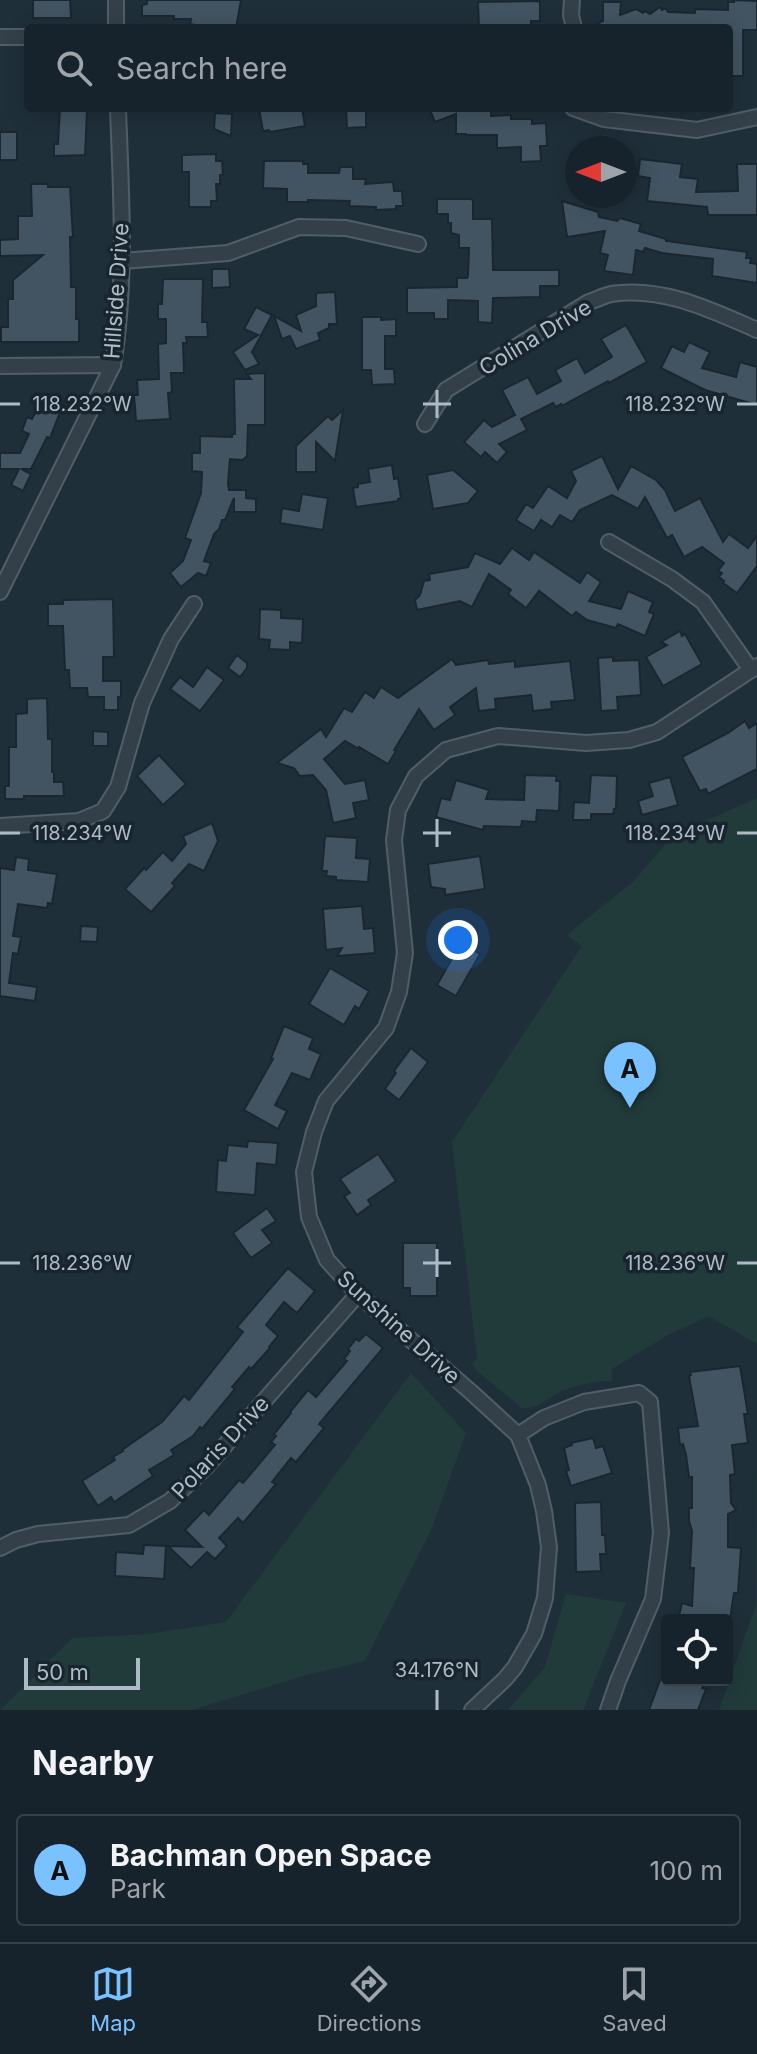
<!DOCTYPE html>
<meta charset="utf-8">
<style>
body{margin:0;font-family:Inter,sans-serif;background:#202b34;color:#f1f3f6}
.controls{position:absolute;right:24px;bottom:24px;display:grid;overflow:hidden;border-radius:8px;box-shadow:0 4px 20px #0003}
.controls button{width:72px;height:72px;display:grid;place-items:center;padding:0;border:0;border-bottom:2px solid #364048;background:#17232c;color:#f1f3f6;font:40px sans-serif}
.compass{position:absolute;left:565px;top:136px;width:72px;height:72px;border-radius:50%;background:#17232c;box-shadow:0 4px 20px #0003;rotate:270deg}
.scale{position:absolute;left:24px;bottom:20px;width:116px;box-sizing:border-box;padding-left:8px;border:4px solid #adbbc7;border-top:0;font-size:22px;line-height:28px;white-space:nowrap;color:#adbbc7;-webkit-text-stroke:6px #18252f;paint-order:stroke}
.you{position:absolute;left:458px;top:940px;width:28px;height:28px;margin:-20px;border:6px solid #fff;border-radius:50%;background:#1a73e8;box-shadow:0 0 0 12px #1a73e833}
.badge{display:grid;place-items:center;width:52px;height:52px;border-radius:50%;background:#7ac1ff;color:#111;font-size:26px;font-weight:700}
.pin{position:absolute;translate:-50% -66px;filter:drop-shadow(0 2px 4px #0008)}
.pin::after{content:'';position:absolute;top:42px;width:28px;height:24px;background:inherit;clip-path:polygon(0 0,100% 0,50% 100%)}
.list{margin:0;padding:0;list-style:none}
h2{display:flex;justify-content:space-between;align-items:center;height:104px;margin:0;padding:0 32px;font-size:34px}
h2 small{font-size:26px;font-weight:400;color:#9ea4a9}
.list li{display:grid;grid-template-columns:52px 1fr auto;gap:24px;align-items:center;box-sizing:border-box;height:112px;margin:0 16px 16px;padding:0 16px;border:2px solid #364048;border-radius:8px}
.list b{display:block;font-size:30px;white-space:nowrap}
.list p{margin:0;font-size:26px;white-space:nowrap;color:#9ea4a9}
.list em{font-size:26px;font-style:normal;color:#9ea4a9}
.icon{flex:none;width:44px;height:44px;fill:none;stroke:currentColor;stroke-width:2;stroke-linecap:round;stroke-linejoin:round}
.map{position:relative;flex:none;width:757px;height:1710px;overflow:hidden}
.search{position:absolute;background:#17232c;box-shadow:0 4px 20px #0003;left:24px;right:24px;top:24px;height:88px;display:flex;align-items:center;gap:20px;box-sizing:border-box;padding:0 28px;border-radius:8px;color:#9ea4a9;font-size:30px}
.sheet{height:232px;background:#17232c}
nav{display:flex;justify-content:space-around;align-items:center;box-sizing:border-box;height:112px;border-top:2px solid #364048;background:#17232c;font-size:22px;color:#9ea4a9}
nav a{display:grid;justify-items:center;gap:4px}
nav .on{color:#7ac1ff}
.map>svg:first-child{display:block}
</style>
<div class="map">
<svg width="757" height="1710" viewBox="0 0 757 1710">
<rect width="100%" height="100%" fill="#1f2f3a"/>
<g fill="#213b3a">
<path d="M 757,798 L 757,1344 L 709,1316 L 668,1335 L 612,1369 L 612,1381 C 594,1381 573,1385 556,1394 C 540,1402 542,1408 522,1408 L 477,1371 L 472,1364 L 477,1359 L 452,1142 L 582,946 L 567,935 L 634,881 L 672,836 Z"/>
<polygon points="411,1373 466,1433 432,1528 365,1661 306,1675 192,1710 0,1710 72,1638 148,1634 226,1622"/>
<polygon points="757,1456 757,1710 719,1710 756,1605"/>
<polygon points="566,1594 626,1603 583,1710 508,1710 545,1667"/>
</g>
<g fill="#425462" stroke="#1a2731" stroke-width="2">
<polygon points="33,0 70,0 71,18 33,18"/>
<polygon points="147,0 241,0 236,28 211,28 190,24 191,19 174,19 174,16 142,16 142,5 147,4"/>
<polygon points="734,0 757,1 757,30 743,30 743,76 729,76 729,28 588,28 603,21 603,2 621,2 620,15 636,9 643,13 645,11 650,14 660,7 662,10 665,8 668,12 695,13 695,9 728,10 728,2 734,2"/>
<polygon points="540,1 540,21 531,21 531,28 479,28 478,2"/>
<polygon points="60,108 87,110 85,155 54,156 54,144 58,144"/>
<polygon points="266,108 302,108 305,126 270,132 269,130 263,131 259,109"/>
<polygon points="346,108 366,108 366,127 347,128"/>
<polygon points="429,108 491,108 491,116 511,115 511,119 532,119 532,124 546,123 547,146 540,146 541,161 521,162 521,147 497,148 497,135 466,135 466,134 456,134 456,114 435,122"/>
<polygon points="215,113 232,114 231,136 214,129"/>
<rect x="0" y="132" width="17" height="28"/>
<polygon points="216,154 216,161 222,161 223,175 220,175 220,184 216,184 217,201 211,201 211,207 189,207 189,172 182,172 182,155"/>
<polygon points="640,159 682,164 680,177 698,179 696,192 738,191 737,164 757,164 757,215 708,215 707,207 647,201 650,178 638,176"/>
<polygon points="264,161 303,161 303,164 308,164 308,173 339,173 340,167 353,167 353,179 366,179 365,184 393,182 394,191 402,191 403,206 396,206 396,209 376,210 376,207 349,206 350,201 308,200 308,202 287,202 287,189 263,188"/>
<polygon points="31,184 48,184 48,187 70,187 73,237 70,237 71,287 76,287 76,319 79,319 79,342 1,342 1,327 8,327 8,299 13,299 13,280 43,255 0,256 0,240 18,239 18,216 32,216"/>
<polygon points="437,199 471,199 473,200 473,219 492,219 493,270 559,270 559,286 540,286 540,297 493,298 492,323 478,322 478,301 448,300 448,319 434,319 434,313 407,313 407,288 457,287 457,278 467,278 468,276 469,248 459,248 459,235 451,233 451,223 448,223 448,214 437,214"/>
<polygon points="562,201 598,212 599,217 617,221 620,218 641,224 639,231 666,239 666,241 747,252 746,258 751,258 750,263 757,264 757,283 712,276 713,259 662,253 645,248 643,252 636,250 633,275 604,271 608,255 600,253 605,231 567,237"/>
<polygon points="212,269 229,269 230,287 212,288"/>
<polygon points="163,279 203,279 202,322 207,322 208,337 186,337 187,343 183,343 184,373 171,373 172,392 168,393 170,419 136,421 134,395 138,395 137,380 159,379 158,344 166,343 166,319 158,319 158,304 162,304"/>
<polygon points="335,292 337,324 329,324 329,328 318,333 320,340 296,349 290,336 282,339 274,316 301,331 296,315 316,306 316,293"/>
<polygon points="256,307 272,315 252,352 259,364 245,370 233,352 258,335 244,329"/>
<polygon points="362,317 381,317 381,320 396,319 396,336 385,336 385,369 394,369 395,384 372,385 371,370 362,370"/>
<polygon points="626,325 647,362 609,383 608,381 562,406 561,404 556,407 553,403 521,419 527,430 499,444 507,452 497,463 485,452 481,457 464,442 484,420 492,427 515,415 502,390 528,377 537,394 561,381 555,370 577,358 585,373 612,357 601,339"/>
<polygon points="689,342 710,352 702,368 736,377 740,362 757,367 757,405 705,390 661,368 672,346 684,352"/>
<polygon points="265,373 265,425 248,425 247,456 243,460 230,459 228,483 229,490 246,490 246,498 256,499 256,512 234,512 234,498 225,520 222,520 219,529 214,534 204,561 211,563 206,576 198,573 181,587 170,573 183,561 191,540 185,538 201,493 202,472 192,471 192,453 200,453 200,436 232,437 232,434 235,434 234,379 251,379 247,374"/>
<polygon points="44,394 64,402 50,438 47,437 31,469 21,469 31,474 23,491 11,485 19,469 0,469 0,453 20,453 29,434 22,431 27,417 32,419"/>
<polygon points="343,410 335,461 316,442 316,472 296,472 296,446 328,416 332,420"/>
<polygon points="602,456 618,489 631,466 656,480 665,490 675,511 700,498 723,542 729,534 748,548 757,536 757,566 737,593 723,583 724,581 719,577 722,573 718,571 724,563 702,547 684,557 672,535 667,538 645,497 638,509 612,495 580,510 572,522 560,515 552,527 541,520 534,531 516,520 526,504 533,508 548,486 567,498 576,481 571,471"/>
<polygon points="392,465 394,479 398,478 401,498 398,499 398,501 356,507 353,488 358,487 358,484 370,482 368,469"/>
<polygon points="453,470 478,491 468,503 433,509 427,475"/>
<polygon points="302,494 328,498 323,530 280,523 282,508 299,511"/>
<polygon points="512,548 529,560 534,552 580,583 587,572 601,582 589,601 621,609 628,591 653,602 649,612 654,614 645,636 618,624 616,628 587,620 576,612 572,616 539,591 526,608 508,594 511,590 489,574 472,607 460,601 417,610 415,600 420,595 424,581 430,580 429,574 468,567 475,553 500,564"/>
<polygon points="113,599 114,657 103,657 103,681 121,681 121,697 118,697 118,710 104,710 104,697 88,697 87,688 70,688 69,670 65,670 63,626 48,626 48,604 63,604 63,600"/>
<polygon points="260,609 281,610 281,618 303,619 302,643 290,642 290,650 269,649 270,640 259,639"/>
<polygon points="680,631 682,636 685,634 702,664 663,686 646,657 667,645 661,642"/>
<polygon points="237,655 247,663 247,668 240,677 228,668"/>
<polygon points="613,657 613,661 639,660 641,695 617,697 618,710 601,711 598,658"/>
<polygon points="452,659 456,665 488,660 489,664 515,661 515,667 570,661 575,700 551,702 552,709 533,711 531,695 495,699 496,709 479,711 476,688 450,707 455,715 434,730 419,709 394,750 396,751 388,764 359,747 359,749 345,741 324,759 345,784 365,780 369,800 353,803 356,818 333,823 326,790 313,775 300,776 294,768 277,763 321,729 326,737 344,708 352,712 365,692 374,698 381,687 398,698"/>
<polygon points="207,667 224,680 200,711 170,689 180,677 193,687"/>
<polygon points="47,698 48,739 52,739 52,772 54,772 54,782 63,782 64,796 24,796 24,799 5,799 5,786 9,786 9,747 16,747 16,714 27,713 27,699"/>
<polygon points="745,721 749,728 757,723 757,769 708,794 706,789 700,791 682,757 728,733"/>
<polygon points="93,731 108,732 108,746 93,746"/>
<polygon points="159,755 186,784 163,805 137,776"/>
<polygon points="525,775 557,776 556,781 560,781 559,811 537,810 536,822 522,821 521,827 484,826 483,830 436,817 441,798 450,800 456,780 489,790 486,799 524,800"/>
<polygon points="591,775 617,776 616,809 614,809 613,814 591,814 591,820 573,820 574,802 589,803"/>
<polygon points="670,777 678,805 642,815 638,801 653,796 649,783"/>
<polygon points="212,823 218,841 204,871 189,864 172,883 175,886 151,912 125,889 144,868 146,870 163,852 172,861 186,844 183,836"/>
<polygon points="325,836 357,838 356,858 370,859 368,882 336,880 336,877 326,876 327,871 322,871"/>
<polygon points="480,856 485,889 445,895 445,889 431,887 428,864"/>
<polygon points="16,857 29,859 28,870 57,874 52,904 48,903 47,908 18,904 13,936 21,937 18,954 13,953 9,983 37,987 35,1001 0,996 0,868 14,870"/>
<polygon points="362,906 364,929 373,928 375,953 337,956 342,948 326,950 323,909"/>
<polygon points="81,926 98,927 97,942 80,941"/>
<polygon points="461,943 480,954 456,996 437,985"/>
<polygon points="330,968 369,991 359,1009 355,1006 344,1025 309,1004"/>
<polygon points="284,1026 313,1038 309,1049 321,1054 310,1080 292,1073 275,1105 287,1111 278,1129 244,1110 273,1059 271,1058"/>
<polygon points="411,1048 428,1062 399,1100 385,1089 396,1073 394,1071"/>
<polygon points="248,1141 278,1143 276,1165 257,1163 255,1195 216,1192 218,1160 226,1161 228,1145 247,1147"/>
<polygon points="378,1154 396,1181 368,1200 371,1205 357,1215 344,1196 350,1193 340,1179"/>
<polygon points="267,1208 276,1221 262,1230 272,1243 251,1258 233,1233"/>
<polygon points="403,1243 437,1243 437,1296 410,1296 410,1288 403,1288"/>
<polygon points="288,1268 315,1291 297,1313 284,1302 266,1325 278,1336 269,1347 270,1348 251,1369 249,1367 232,1387 235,1389 202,1429 200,1427 193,1436 171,1450 174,1455 149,1470 153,1476 114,1502 111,1497 98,1506 82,1481 115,1460 113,1457 123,1451 122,1450 162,1422 184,1396 189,1400 243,1332 237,1327"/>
<polygon points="366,1334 383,1348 319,1424 324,1428 296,1462 291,1458 272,1482 276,1484 243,1523 238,1518 219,1538 227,1546 215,1559 207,1552 191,1568 168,1546 202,1547 185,1530 204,1510 209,1515 239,1480 243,1483 275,1445 271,1442 276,1436 274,1434 291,1413 290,1412 308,1390 316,1397 347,1361 344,1359 350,1351 348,1349 356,1339 359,1341"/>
<polygon points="740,1366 748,1414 744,1414 748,1443 732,1445 735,1474 730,1475 731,1503 736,1510 728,1514 728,1547 741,1548 738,1593 734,1593 730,1620 678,1620 682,1603 692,1606 694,1568 690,1568 692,1531 689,1521 689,1508 692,1508 692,1477 689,1477 686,1455 683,1444 680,1445 678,1428 698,1426 689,1376 691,1375 690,1372"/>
<polygon points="593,1438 596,1448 603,1446 612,1473 571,1486 566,1471 569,1470 564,1448 572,1445 571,1443"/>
<polygon points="601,1502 602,1535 605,1535 606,1554 600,1554 601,1571 576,1572 575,1503"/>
<polygon points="144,1545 166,1546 164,1579 115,1576 116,1552 143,1554"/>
<polygon points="660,1680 705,1680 702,1688 706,1689 698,1710 649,1710"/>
</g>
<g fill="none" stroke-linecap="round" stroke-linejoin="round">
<g stroke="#505e68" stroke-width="18">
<g id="minor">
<polyline points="572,0 571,15 574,28"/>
<polyline points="116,28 116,0"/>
<polyline points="0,37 28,37"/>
<polyline points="573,108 604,119 697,130 757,117"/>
<polyline points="122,261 228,253 299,227 346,228 418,244"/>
<polyline points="0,366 113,365"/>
<path d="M 425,424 L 446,390 L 587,303 C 595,300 603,296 611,294 C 663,286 711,310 757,330"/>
<polyline points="609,542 672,579 703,602 751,670"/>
<path d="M 0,592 L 113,365 C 127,280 121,194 118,108"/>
<polyline points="0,826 79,821 103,811 118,787 142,703 171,639 194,604"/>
<polyline points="518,1435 544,1418 584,1402 639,1393 650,1402 661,1533 653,1599 618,1681 608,1710"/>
<polyline points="0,1548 16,1540 38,1534 129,1525 170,1501 206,1467 358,1294"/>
<polyline points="472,1710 505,1679 515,1667 534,1634 545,1598 549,1547 544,1511 538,1485 518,1435 471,1392 358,1294 327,1260 309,1217 304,1172 314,1132 326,1101 386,1028 399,992 405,953 394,840 398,810 416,776 446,750 498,736 586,743 629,740 657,732 757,666"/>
</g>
</g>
<use href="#minor" stroke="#33404a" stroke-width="14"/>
</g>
<path fill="none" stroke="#adbbc7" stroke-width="3" d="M 437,390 L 437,418M 0,404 L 20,404M 423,404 L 451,404M 737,404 L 757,404M 437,819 L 437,847M 0,833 L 20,833M 423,833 L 451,833M 737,833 L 757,833M 437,1249 L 437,1277M 0,1263 L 20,1263M 423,1263 L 451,1263M 737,1263 L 757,1263M 437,1690 L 437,1710"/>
<g text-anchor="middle" stroke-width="7" stroke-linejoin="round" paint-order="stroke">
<g font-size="22" fill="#adbbc7" stroke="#18252f">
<text transform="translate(116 291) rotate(-86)" y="8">Hillside Drive</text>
<text transform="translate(535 337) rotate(-31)" y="8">Colina Drive</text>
<text transform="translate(399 1327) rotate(42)" y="8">Sunshine Drive</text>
<text transform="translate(220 1447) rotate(-47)" y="8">Polaris Drive</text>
</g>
</g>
<g font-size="20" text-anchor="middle" fill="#adbbc7" stroke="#18252f" stroke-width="7" stroke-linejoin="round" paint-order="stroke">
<text x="675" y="411">118.232°W</text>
<text x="82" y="411">118.232°W</text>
<text x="675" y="840">118.234°W</text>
<text x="82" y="840">118.234°W</text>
<text x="82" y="1270">118.236°W</text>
<text x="675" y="1270">118.236°W</text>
<text x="437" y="1677">34.176°N</text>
</g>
</svg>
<div class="controls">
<button><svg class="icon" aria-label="locate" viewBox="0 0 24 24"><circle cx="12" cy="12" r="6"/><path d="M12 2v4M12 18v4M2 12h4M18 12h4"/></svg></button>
</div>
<svg class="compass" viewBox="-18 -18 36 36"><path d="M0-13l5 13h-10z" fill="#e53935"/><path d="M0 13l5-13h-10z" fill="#9ea4a9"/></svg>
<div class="scale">50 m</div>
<div class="you"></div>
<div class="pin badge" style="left:630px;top:1108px">A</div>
<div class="search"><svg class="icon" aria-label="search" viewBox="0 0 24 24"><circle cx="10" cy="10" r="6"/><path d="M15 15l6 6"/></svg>Search here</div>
</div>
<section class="sheet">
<h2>Nearby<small></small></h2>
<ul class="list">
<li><span class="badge">A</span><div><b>Bachman Open Space</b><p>Park</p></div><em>100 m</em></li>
</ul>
</section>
<nav>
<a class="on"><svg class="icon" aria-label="map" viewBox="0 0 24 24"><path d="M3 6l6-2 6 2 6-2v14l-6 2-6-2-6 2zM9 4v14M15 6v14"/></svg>Map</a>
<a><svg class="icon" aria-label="directions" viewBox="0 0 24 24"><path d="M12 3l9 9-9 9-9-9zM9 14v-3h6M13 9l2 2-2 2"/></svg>Directions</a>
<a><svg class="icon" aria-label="saved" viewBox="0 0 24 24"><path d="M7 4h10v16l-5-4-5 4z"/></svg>Saved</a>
</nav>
